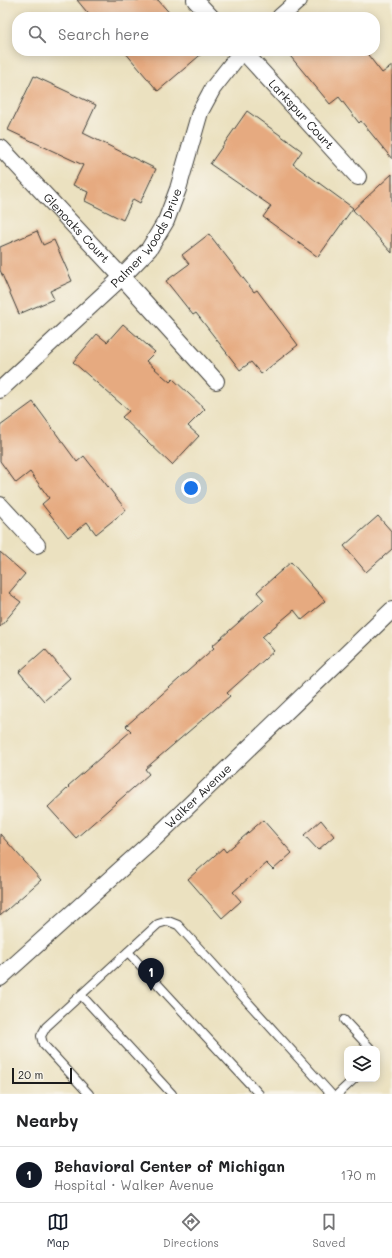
<!DOCTYPE html>
<meta charset="utf-8">
<style>
body{margin:0;font-family:Mali,sans-serif;background:#f6f6f6;color:#202124}
.controls{position:absolute;right:12px;bottom:12px;display:grid;overflow:hidden;border-radius:8px;box-shadow:0 2px 10px #0003}
.controls button{width:36px;height:36px;display:grid;place-items:center;padding:0;border:0;border-bottom:1px solid #e0e0e0;background:#fff;color:#202124;font:20px sans-serif}
.scale{position:absolute;left:12px;bottom:10px;width:60px;box-sizing:border-box;padding-left:4px;border:2px solid #1c1c1c;border-top:0;font-size:11px;line-height:14px;white-space:nowrap;color:#1c1c1c;-webkit-text-stroke:3px #f7f3e8;paint-order:stroke}
.you{position:absolute;left:191px;top:488px;width:14px;height:14px;margin:-10px;border:3px solid #fff;border-radius:50%;background:#1a73e8;box-shadow:0 0 0 6px #1a73e833}
.badge{display:grid;place-items:center;width:26px;height:26px;border-radius:50%;background:#111827;color:#fff;font-size:13px;font-weight:700}
.pin{position:absolute;translate:-50% -33px;filter:drop-shadow(0 1px 2px #0008)}
.pin::after{content:'';position:absolute;top:21px;width:14px;height:12px;background:inherit;clip-path:polygon(0 0,100% 0,50% 100%)}
.list{margin:0;padding:0;list-style:none}
h2{display:flex;justify-content:space-between;align-items:center;height:52px;margin:0;padding:0 16px;font-size:17px}
h2 small{font-size:13px;font-weight:400;color:#757577}
.list li{display:grid;grid-template-columns:26px 1fr auto;gap:12px;align-items:center;box-sizing:border-box;height:56px;padding:0 16px;border-top:1px solid #e0e0e0}
.list b{display:block;font-size:15px;white-space:nowrap}
.list p{margin:0;font-size:13px;white-space:nowrap;color:#757577}
.list em{font-size:13px;font-style:normal;color:#757577}
.icon{flex:none;width:22px;height:22px;fill:none;stroke:currentColor;stroke-width:2;stroke-linecap:round;stroke-linejoin:round}
.map{position:relative;flex:none;width:392px;height:1094px;overflow:hidden}
.search{position:absolute;background:#fff;box-shadow:0 2px 10px #0003;left:12px;right:12px;top:12px;height:44px;display:flex;align-items:center;gap:10px;box-sizing:border-box;padding:0 14px;border-radius:16px;color:#757577;font-size:15px}
.sheet{height:108px;background:#fff}
nav{display:flex;justify-content:space-around;align-items:center;box-sizing:border-box;height:56px;border-top:1px solid #e0e0e0;background:#fff;font-size:11px;color:#757577}
nav a{display:grid;justify-items:center;gap:2px}
nav .on{color:#111827}
.map>svg:first-child{display:block}
</style>
<div class="map">
<svg width="392" height="1094" viewBox="0 0 392 1094">
<rect width="100%" height="100%" fill="#f7f3e8"/>
<filter id="ink" filterUnits="userSpaceOnUse"><feTurbulence type="fractalNoise" baseFrequency=".025" numOctaves="2"/><feDisplacementMap in="SourceGraphic" scale="8" xChannelSelector="R" yChannelSelector="G"/><feConvolveMatrix kernelMatrix="1 2 1 2 8 2 1 2 1" color-interpolation-filters="sRGB"/></filter>
<filter id="wash" filterUnits="userSpaceOnUse"><feTurbulence type="fractalNoise" baseFrequency=".012" numOctaves="4" result="noise"/><feDisplacementMap in="SourceGraphic" scale="16" xChannelSelector="R" yChannelSelector="G"/><feGaussianBlur stdDeviation="0.9" result="paint"/><feColorMatrix in="noise" values="0 0 0 0 0 0 0 0 0 0 0 0 0 0 0 0 0 1.4 0 .05"/><feComposite in="paint" operator="in"/></filter>
<g filter="url(#wash)">
<rect width="100%" height="100%" fill="#ebe1c0"/>
<g id="blocks">
<g fill="#e6aa80">
<polygon points="77,0 158,0 173,17 91,17"/>
<polygon points="124,51 205,51 158,91"/>
<polygon points="286,51 365,51 382,73 392,66 392,159 361,121 359,123 339,97 330,104"/>
<polygon points="34,76 96,105 83,133 156,169 140,203 133,199 123,220 85,201 88,192 73,185 83,165 8,130"/>
<polygon points="247,111 302,151 293,164 353,208 318,257 263,217 271,206 210,164"/>
<polygon points="392,174 392,253 353,210"/>
<polygon points="37,231 43,245 54,240 72,281 50,291 54,299 19,314 0,270 0,247"/>
<polygon points="209,234 254,292 257,290 298,345 261,374 251,362 240,370 196,313 193,315 166,281 189,264 182,255"/>
<polygon points="123,324 155,352 146,361 170,382 173,379 205,409 188,426 199,436 172,465 122,417 129,411 73,362 97,334 107,342"/>
<polygon points="33,402 77,462 84,456 126,510 96,534 87,522 68,537 42,504 49,498 30,472 16,483 0,461 0,426"/>
<polygon points="378,516 392,532 392,549 366,572 344,546"/>
<polygon points="0,552 25,574 9,593 21,602 0,627"/>
<polygon points="291,562 325,601 302,620 294,610 262,637 274,651 227,693 230,696 145,769 149,774 76,838 48,807 69,787 68,786 131,731 126,726 214,648 212,646 264,600 257,592"/>
<polygon points="45,649 70,678 44,701 19,672"/>
<polygon points="263,820 292,853 273,870 266,863 233,892 241,901 222,918 188,879 223,848 226,852"/>
<polygon points="321,820 334,836 318,850 304,835"/>
<polygon points="0,834 41,880 0,916"/>
</g>
</g>
</g>
<g filter="url(#ink)">
<use href="#blocks" fill-opacity="0" stroke="#3b3a35" stroke-width="1"/>
<g fill="none" stroke-linecap="round" stroke-linejoin="round">
<g stroke="#3b3a35" stroke-width="10">
<g id="lane">
<polyline points="128,952 259,1094"/>
<polyline points="81,995 172,1094"/>
<polyline points="344,1020 371,1049"/>
<polyline points="89,1094 43,1044 41,1036 46,1027 158,924 168,921 178,925 331,1094"/>
<polyline points="338,1094 354,1079"/>
</g>
</g>
<g stroke="#3b3a35" stroke-width="18">
<g id="street">
<polyline points="195,0 211,17"/>
<polyline points="280,17 299,0"/>
<path id="s1" d="M 243,51 L 358,177"/>
<path id="s2" d="M 1,148 L 122,277 L 216,381"/>
<path id="s3" d="M 0,390 L 122,277 L 149,249 L 166,221 L 178,189 L 200,112 L 213,88 L 242,51"/>
<polyline points="0,505 37,545"/>
<path id="s4" d="M 0,978 L 151,842 L 392,610"/>
</g>
</g>
<use href="#lane" stroke="#fff" stroke-width="8"/>
<use href="#street" stroke="#fff" stroke-width="16"/>
</g>
</g>
<g text-anchor="middle" stroke-width="3" stroke-linejoin="round" paint-order="stroke">
<g font-size="12" fill="#1c1c1c" stroke="#f7f3e8">
<text dy="4" stroke="none"><textPath href="#s1" startOffset="86">Larkspur Court</textPath></text>
<text dy="4" stroke="none"><textPath href="#s2" startOffset="110">Glenoaks Court</textPath></text>
<text dy="4" stroke="none"><textPath href="#s3" startOffset="213">Palmer Woods Drive</textPath></text>
<text dy="4" stroke="none"><textPath href="#s4" startOffset="269">Walker Avenue</textPath></text>
</g>
</g>
</svg>
<div class="controls">
<button><svg class="icon" aria-label="layers" viewBox="0 0 24 24"><path d="M12 4l9 5-9 5-9-5zM3 14l9 5 9-5"/></svg></button>
</div>
<div class="scale">20 m</div>
<div class="you"></div>
<div class="pin badge" style="left:151px;top:991px">1</div>
<div class="search"><svg class="icon" aria-label="search" viewBox="0 0 24 24"><circle cx="10" cy="10" r="6"/><path d="M15 15l6 6"/></svg>Search here</div>
</div>
<section class="sheet">
<h2>Nearby<small></small></h2>
<ul class="list">
<li><span class="badge">1</span><div><b>Behavioral Center of Michigan</b><p>Hospital · Walker Avenue</p></div><em>170 m</em></li>
</ul>
</section>
<nav>
<a class="on"><svg class="icon" aria-label="map" viewBox="0 0 24 24"><path d="M3 6l6-2 6 2 6-2v14l-6 2-6-2-6 2zM9 4v14M15 6v14"/></svg>Map</a>
<a><svg class="icon" aria-label="directions" viewBox="0 0 24 24"><path d="M12 3l9 9-9 9-9-9zM9 14v-3h6M13 9l2 2-2 2"/></svg>Directions</a>
<a><svg class="icon" aria-label="saved" viewBox="0 0 24 24"><path d="M7 4h10v16l-5-4-5 4z"/></svg>Saved</a>
</nav>
